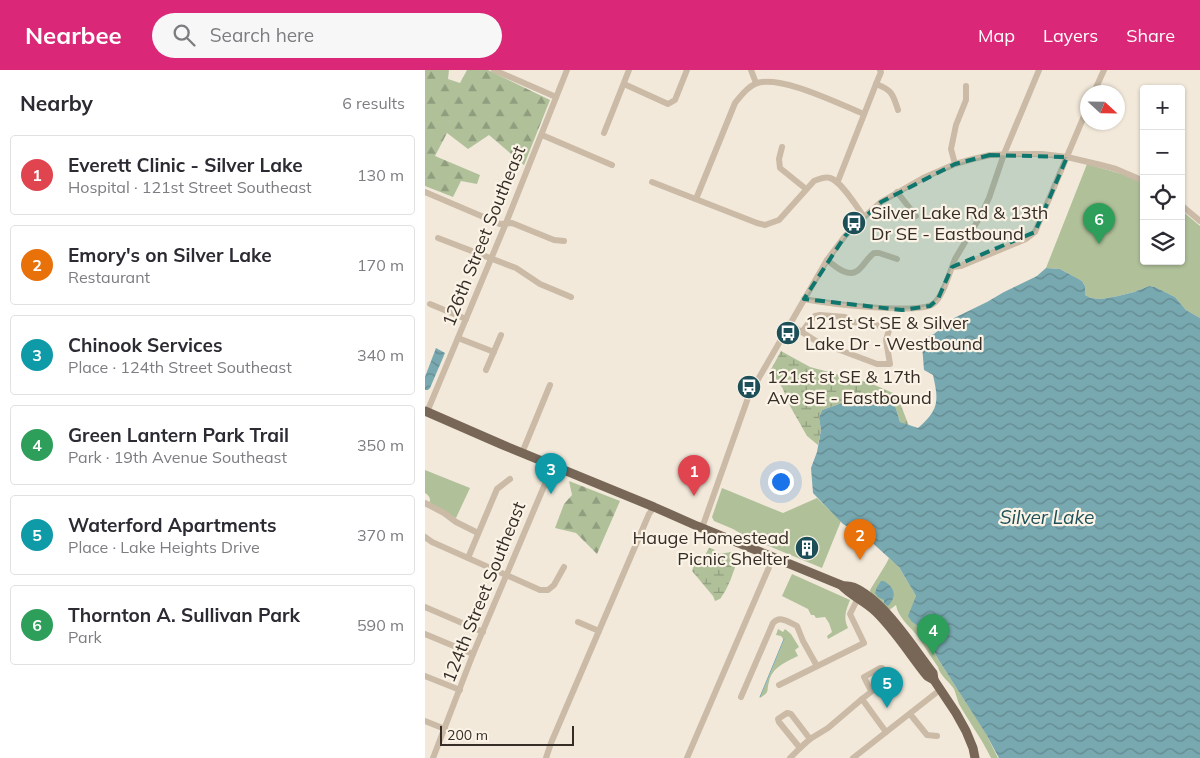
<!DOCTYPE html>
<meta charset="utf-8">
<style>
body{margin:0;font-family:Mulish,sans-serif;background:#f7f7f7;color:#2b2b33}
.controls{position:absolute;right:15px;top:15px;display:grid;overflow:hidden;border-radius:5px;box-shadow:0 1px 4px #0004}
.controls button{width:45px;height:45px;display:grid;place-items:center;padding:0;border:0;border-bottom:1px solid #e1e1e2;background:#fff;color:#2b2b33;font:25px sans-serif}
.compass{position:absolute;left:655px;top:15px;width:45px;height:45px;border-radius:50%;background:#fff;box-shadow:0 1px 4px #0004;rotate:112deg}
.scale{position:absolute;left:15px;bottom:12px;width:134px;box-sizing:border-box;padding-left:5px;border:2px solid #362d27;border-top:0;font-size:14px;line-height:18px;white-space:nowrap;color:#362d27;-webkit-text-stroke:4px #faf3e6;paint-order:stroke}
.you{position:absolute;left:355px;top:411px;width:18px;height:18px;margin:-12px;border:4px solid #fff;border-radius:50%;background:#1a73e8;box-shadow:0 0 0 8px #1a73e833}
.badge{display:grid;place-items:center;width:32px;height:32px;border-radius:50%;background:#db2777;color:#fff;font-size:16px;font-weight:700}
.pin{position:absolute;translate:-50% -41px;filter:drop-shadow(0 1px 2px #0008)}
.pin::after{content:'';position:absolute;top:26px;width:18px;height:15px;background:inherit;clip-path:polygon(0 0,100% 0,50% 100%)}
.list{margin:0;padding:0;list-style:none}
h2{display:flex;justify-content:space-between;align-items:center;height:65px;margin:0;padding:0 20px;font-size:21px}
h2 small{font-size:16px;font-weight:400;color:#7c7c81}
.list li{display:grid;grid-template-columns:32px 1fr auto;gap:15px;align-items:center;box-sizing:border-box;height:80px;margin:0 10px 10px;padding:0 10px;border:1px solid #e1e1e2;border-radius:5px}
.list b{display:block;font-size:19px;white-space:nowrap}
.list p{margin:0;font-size:16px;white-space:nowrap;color:#7c7c81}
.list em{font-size:16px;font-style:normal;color:#7c7c81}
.icon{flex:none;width:28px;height:28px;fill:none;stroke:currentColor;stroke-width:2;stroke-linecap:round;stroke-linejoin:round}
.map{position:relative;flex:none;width:775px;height:688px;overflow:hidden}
header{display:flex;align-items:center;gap:30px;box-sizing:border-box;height:70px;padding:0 25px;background:#db2777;color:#fff}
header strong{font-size:24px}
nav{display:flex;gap:28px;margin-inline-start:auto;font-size:18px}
.search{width:350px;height:45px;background:#f7f7f7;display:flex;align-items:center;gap:12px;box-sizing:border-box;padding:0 18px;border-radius:28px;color:#7c7c81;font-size:19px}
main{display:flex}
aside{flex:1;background:#fff}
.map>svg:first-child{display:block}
</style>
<header>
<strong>Nearbee</strong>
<div class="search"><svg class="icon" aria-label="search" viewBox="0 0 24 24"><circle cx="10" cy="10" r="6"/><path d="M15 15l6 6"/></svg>Search here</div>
<nav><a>Map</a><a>Layers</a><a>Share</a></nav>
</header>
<main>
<aside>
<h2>Nearby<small>6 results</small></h2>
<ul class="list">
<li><span class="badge" style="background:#e0444e">1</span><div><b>Everett Clinic - Silver Lake</b><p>Hospital · 121st Street Southeast</p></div><em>130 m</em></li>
<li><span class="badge" style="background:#e8710a">2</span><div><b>Emory's on Silver Lake</b><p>Restaurant</p></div><em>170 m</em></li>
<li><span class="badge" style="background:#0f9aa8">3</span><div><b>Chinook Services</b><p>Place · 124th Street Southeast</p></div><em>340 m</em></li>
<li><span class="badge" style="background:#2e9e5b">4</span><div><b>Green Lantern Park Trail</b><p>Park · 19th Avenue Southeast</p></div><em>350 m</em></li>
<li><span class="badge" style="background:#0f9aa8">5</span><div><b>Waterford Apartments</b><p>Place · Lake Heights Drive</p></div><em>370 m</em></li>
<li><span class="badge" style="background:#2e9e5b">6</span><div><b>Thornton A. Sullivan Park</b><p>Park</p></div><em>590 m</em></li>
</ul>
</aside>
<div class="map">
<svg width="775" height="688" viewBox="0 0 775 688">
<defs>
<pattern id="forest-firs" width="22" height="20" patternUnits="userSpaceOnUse" patternTransform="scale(1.25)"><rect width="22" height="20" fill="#b0c19a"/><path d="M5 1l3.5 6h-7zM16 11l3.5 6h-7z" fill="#909d7e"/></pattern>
<pattern id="wetland-marsh" width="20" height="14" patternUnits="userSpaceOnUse" patternTransform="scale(1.25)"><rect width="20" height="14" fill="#b0c19a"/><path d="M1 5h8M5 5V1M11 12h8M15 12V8" fill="none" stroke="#909d7e"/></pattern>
<pattern id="water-waves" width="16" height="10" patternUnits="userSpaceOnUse" patternTransform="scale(1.25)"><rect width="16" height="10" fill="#78a8b0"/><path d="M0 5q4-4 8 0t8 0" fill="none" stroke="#63898f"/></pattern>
</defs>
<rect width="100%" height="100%" fill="#f2e9da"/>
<g fill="#b0c19a">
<polygon points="662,94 700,105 719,114 719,191 756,191 756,140 775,156 775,248 761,240 750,227 730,217 724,216 709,222 693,226 676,229 666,228 660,225 660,216 657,211 635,199 621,198"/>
<path d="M 0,400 L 45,418 L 31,448 L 4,434 C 6,429 5,426 0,423 Z"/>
<polygon points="297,418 358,443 392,428 416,451 397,498 322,467 308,459 289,451 287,447"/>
<path d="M 464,488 L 474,497 L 491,526 L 487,552 L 498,560 L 513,589 L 560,662 L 573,688 L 566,688 C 557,669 544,652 534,634 C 532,629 531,624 529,619 C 524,611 515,606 513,597 C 506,587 500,577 493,567 C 486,557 473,548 471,535 L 463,541 L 446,525 L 445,520 L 461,494 Z"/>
<path d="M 367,504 L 425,530 C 421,540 418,548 423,558 L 403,569 L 402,566 L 407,562 L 404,553 L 400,547 L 391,548 L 389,545 L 386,545 L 383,539 L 357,526 Z"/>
<path d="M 353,559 L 358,562 L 360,559 L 366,564 L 374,577 L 370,580 L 373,586 C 361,592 347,597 344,612 C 341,621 346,621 335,628 L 359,570 L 356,566 L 351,565 Z"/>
</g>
<g fill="url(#forest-firs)">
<polygon points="0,0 24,0 23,9 35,13 42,0 63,0 125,30 99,95 64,65 43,79 22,63 10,86 55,105 52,114 36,111 28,127 0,116"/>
<polygon points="144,411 195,431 172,484 151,463 130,458 139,434 147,425"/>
</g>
<g fill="url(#wetland-marsh)">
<polygon points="356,281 385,297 445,313 468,323 475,333 484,356 475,352 471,339 442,328 429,327 417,333 397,340 394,348 396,360 393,375 382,366 365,336 357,317 344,303"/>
<path d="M 284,478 L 288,479 L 294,484 L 306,482 L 311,484 L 313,487 C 311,496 303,519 297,526 C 295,530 294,529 290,531 L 288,526 L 267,501 L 270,492 L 278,489 Z"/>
</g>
<g fill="url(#water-waves)">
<path d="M 621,198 L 635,199 L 657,211 L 660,216 L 660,225 L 666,228 L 676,229 L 693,226 L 709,222 L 724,216 L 730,217 L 750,227 L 761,240 L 775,248 L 775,688 L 574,688 L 561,664 L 513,589 L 498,560 L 487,552 L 483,546 L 491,526 L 474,497 L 442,468 L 418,454 L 388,423 L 386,398 L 392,382 L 396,360 L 394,348 L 397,340 L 417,333 L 429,327 L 456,328 L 466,331 L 471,339 L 475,352 L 493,358 C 514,340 514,331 508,305 L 499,300 L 497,275 L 504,266 L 509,264 L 527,249 L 562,232 L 579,222 L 612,206 Z"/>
<polygon points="11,278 20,283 5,318 3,320 0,320 0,307"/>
<path d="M 456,511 L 459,511 C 469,517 473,526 463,536 L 459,533 L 459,530 L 453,527 L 450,523 L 452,517 Z"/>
</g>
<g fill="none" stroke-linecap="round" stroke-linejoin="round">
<polyline stroke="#78a8b0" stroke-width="1" points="335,627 359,569"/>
<g stroke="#cabaa6" stroke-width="6">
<polyline points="69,0 131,27"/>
<polyline points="326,0 331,13"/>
<polyline points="199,14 243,34 250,30 262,0"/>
<path d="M 451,14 C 467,20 468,24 473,40"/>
<polyline points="669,22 679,0"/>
<polyline points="179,63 204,0"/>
<polyline points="117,65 187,95"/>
<polyline points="357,77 354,89 355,98 381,119"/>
<polyline points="530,94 526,79 531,55 541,30 541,16"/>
<polyline points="413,111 451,14 456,2 455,0"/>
<path d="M 227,112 L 332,153 L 340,155 L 354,150 L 389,111 C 394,109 400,106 405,108 C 416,111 432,137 439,147"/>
<polyline points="0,122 75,154 87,153 129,170 139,171"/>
<polyline points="472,122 491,146"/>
<path d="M 271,129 L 310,33 C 316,26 321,18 330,14 C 353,3 416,35 439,44"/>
<polyline points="756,135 775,151"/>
<polyline points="13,168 91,198 115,214 146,227"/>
<path d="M 402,190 C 409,195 422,208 432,201 C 438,197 442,188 449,183 L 454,183 L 472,189"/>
<polyline points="527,197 530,189 555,147 564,128 579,84 614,0"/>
<path d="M 379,229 C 400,233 492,245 508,234 C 517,228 523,207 527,197 L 536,196 L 601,169 L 610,162 L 662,39"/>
<polyline points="5,234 41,249"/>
<polyline points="364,254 391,271 452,294 465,294 461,270 465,257 428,252 420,247 395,245 390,246 385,251 377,262"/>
<polyline points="33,268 69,282"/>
<polyline points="61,300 76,265"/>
<polyline points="2,342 81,153 142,0"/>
<polyline points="97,383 125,315"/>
<polyline points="0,433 19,443 31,452 53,463"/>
<polyline points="277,458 324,325 402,190 420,166 439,147 456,132 498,108 530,94 548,89 565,85 596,84 617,84 642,87 676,95 691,99 719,111"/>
<polyline points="0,467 7,472 115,520 123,520 129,515 139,497"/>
<polyline points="43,488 72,419 85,409"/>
<polyline points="0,537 58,562"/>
<polyline points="153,552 174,561"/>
<polyline points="0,564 48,584"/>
<polyline points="0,606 35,620"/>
<polyline points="465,607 472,617"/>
<polyline points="354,615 439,573 425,544 433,528"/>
<path d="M 316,627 L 348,553 C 355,545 363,552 372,556 L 378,571 L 392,596"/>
<polyline points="437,629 461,662"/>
<polyline points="485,644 502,665 512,666"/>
<polyline points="0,651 20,659"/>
<polyline points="375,678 354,652 353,649 362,643 366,644 385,669"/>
<polyline points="8,688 48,584 128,395"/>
<polyline points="121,688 126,673 224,444 229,437"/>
<polyline points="262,688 348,488"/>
<polyline points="365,688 375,678 385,669 403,658 437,629 465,607 457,598 455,598 439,607 446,621"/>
<polyline points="428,688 516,619"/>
</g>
<g stroke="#786657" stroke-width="9">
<path d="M 0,341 L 78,375 L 229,437 L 272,456 L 416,515 C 420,516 424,516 428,517 C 459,530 487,576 508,603 L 509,610"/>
<path d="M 416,515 C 426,526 440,531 450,541 C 470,560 485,585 502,606 L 509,610 L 531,643 L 541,661 L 548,678 L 550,688"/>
</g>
</g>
<path fill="#0f766e" fill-opacity="0.2" stroke="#0f766e" stroke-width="4" stroke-dasharray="10 6" stroke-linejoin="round" d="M 565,85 L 642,87 L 610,162 L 527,197 L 513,229 L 505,236 L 477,240 L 379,229 L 420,166 L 456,132 L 530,94 Z"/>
<defs>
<g id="bus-disc" transform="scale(1.25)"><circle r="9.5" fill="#1c4f58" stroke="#faf3e6"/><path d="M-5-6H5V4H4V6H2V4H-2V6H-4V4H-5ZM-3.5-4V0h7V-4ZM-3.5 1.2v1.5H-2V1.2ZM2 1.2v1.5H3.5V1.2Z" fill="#fff"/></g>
<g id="building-disc" transform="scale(1.25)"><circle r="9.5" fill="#1c4f58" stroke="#faf3e6"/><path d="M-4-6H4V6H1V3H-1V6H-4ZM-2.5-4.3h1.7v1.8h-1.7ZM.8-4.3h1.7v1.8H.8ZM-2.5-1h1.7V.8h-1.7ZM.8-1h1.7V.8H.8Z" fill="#fff"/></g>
</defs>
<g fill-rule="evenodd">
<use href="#bus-disc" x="429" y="153"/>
<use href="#bus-disc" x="363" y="263"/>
<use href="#bus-disc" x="324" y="317"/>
<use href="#building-disc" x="382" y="478"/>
</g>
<g text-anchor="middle" stroke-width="4.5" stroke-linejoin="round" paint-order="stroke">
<g font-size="18" fill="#362d27" stroke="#faf3e6" text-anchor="start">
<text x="446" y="149">Silver Lake Rd &amp; 13th<tspan x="446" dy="21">Dr SE - Eastbound</tspan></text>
<text x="380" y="259">121st St SE &amp; Silver<tspan x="380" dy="21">Lake Dr - Westbound</tspan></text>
<text x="342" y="313">121st st SE &amp; 17th<tspan x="342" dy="21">Ave SE - Eastbound</tspan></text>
<text x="364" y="474" text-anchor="end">Hauge Homestead<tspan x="364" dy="21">Picnic Shelter</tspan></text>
</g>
<g font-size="18" fill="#362d27" stroke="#faf3e6">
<text transform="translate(59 166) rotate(-68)" y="6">126th Street Southeast</text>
<text transform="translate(59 522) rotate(-68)" y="6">124th Street Southeast</text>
</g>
<g font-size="19" font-style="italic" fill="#1c4f58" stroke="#faf3e6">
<text x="622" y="454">Silver Lake</text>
</g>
</g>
</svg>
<div class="controls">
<button>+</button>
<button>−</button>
<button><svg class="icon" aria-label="locate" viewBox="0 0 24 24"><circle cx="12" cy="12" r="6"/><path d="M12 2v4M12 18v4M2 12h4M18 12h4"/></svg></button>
<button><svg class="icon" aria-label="layers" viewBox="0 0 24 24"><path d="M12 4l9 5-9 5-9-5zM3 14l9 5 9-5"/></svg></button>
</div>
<svg class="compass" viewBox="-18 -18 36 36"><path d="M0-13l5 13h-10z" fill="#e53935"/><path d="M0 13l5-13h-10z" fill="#7c7c81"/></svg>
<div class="scale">200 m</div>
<div class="you"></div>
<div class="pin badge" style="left:269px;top:426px;background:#e0444e">1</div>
<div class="pin badge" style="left:435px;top:490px;background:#e8710a">2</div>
<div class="pin badge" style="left:126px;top:424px;background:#0f9aa8">3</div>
<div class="pin badge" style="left:508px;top:585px;background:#2e9e5b">4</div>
<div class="pin badge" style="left:462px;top:638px;background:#0f9aa8">5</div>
<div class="pin badge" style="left:674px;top:174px;background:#2e9e5b">6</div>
</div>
</main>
